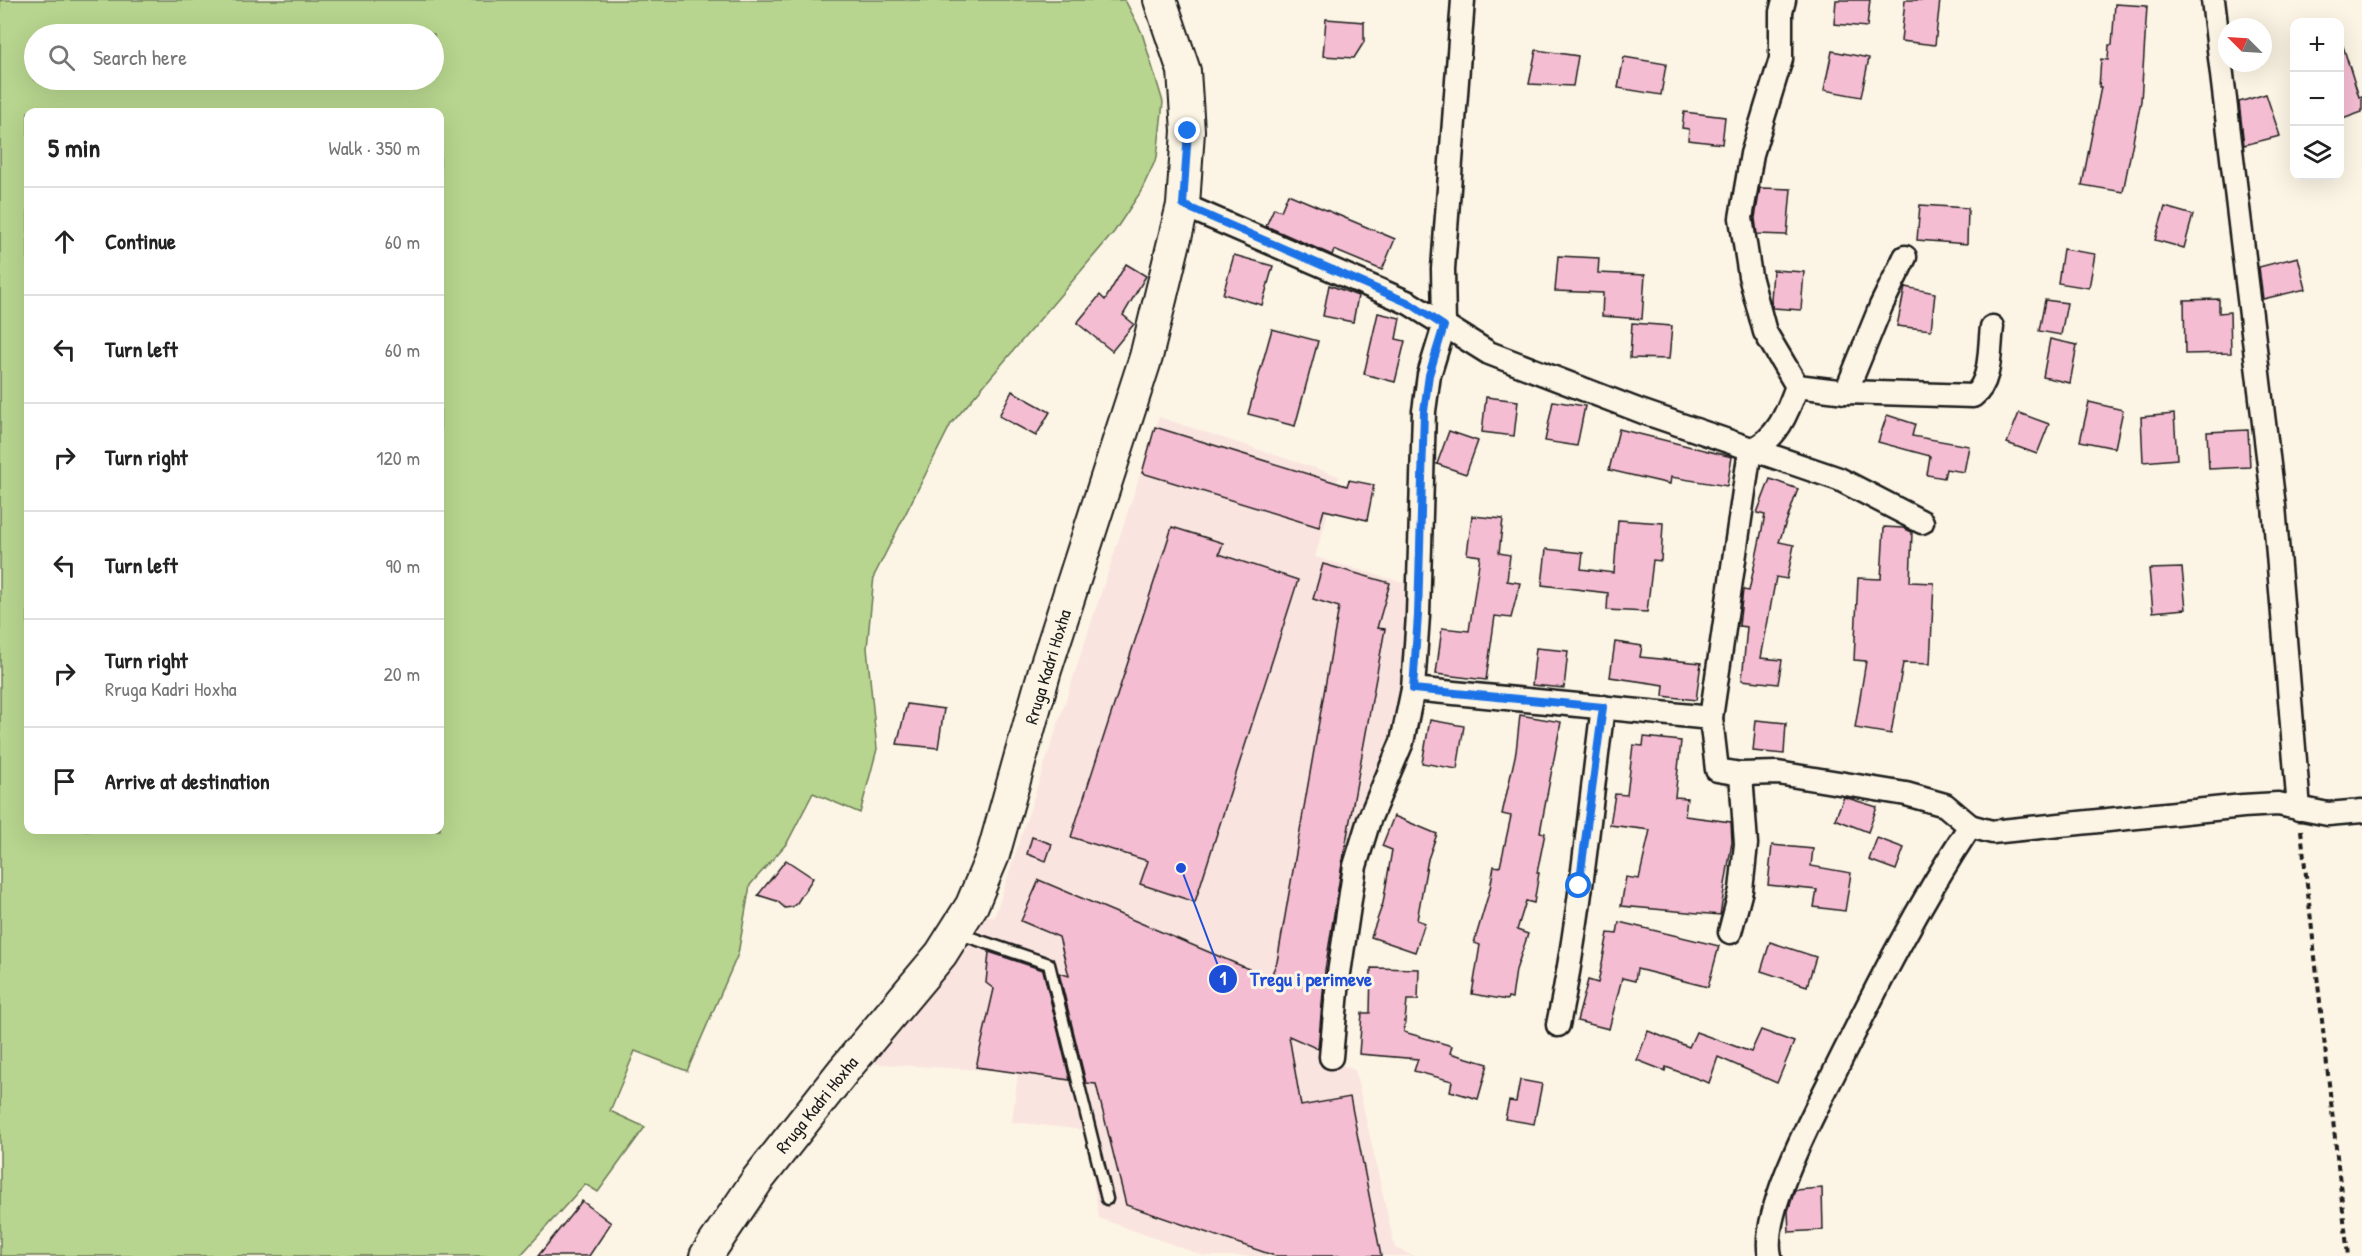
<!DOCTYPE html>
<meta charset="utf-8">
<style>
body{margin:0;font-family:"Patrick Hand",sans-serif;background:#f2f2f2;color:#222}
.controls{position:absolute;right:18px;top:18px;display:grid;overflow:hidden;border-radius:12px;box-shadow:0 6px 24px #0002}
.controls button{width:54px;height:54px;display:grid;place-items:center;padding:0;border:0;border-bottom:2px solid #e0e0e0;background:#fff;color:#222;font:30px sans-serif}
.compass{position:absolute;left:2218px;top:18px;width:54px;height:54px;border-radius:50%;background:#fff;box-shadow:0 6px 24px #0002;rotate:294deg}
.stop{position:absolute;width:18px;height:18px;margin:-14px;border:4px solid #1a73e8;border-radius:50%;background:#fff}
.stop.end{background:#1a73e8;border-color:#fff;box-shadow:0 2px 6px #0008}
.list{margin:0;padding:0;list-style:none}
h2{display:flex;justify-content:space-between;align-items:center;height:78px;margin:0;padding:0 24px;font-size:26px}
h2 small{font-size:20px;font-weight:400;color:#767676}
.list li{display:grid;grid-template-columns:39px 1fr auto;gap:18px;align-items:center;box-sizing:border-box;height:108px;padding:0 24px;border-top:2px solid #e0e0e0}
.list b{display:block;font-size:22px;white-space:nowrap}
.list p{margin:0;font-size:20px;white-space:nowrap;color:#767676}
.list em{font-size:20px;font-style:normal;color:#767676}
.icon{flex:none;width:33px;height:33px;fill:none;stroke:currentColor;stroke-width:2;stroke-linecap:round;stroke-linejoin:round}
.map{position:relative;flex:none;width:2362px;height:1256px;overflow:hidden}
.search{position:absolute;background:#fff;box-shadow:0 6px 24px #0002;left:24px;top:24px;width:420px;height:66px;display:flex;align-items:center;gap:15px;box-sizing:border-box;padding:0 21px;border-radius:33px;color:#767676;font-size:22px}
.panel{position:absolute;background:#fff;box-shadow:0 6px 24px #0002;left:24px;top:108px;width:420px;height:726px;border-radius:12px}
.map>svg:first-child{display:block}
</style>
<div class="map">
<svg width="2362" height="1256" viewBox="0 0 2362 1256">
<rect width="100%" height="100%" fill="#fcf5e5"/>
<filter id="ink" filterUnits="userSpaceOnUse"><feTurbulence type="fractalNoise" baseFrequency=".0167" numOctaves="2"/><feDisplacementMap in="SourceGraphic" scale="12" xChannelSelector="R" yChannelSelector="G"/><feConvolveMatrix kernelMatrix="1 2 1 2 8 2 1 2 1" color-interpolation-filters="sRGB"/></filter>
<g filter="url(#ink)">
<polygon fill="#fae4df" points="1159,417 1339,476 1315,557 1408,584 1398,704 1384,759 1371,796 1339,1064 1355,1070 1395,1248 1414,1256 1204,1256 1099,1218 1085,1130 1012,1122 1018,1072 862,1063 985,914 994,918"/>
<path fill="#b7d58e" stroke="#6a7855" stroke-width="1.5" fill-rule="evenodd" d="M 0,0 L 1125,0 L 1142,33 L 1163,102 L 1157,157 L 1140,193 L 1114,232 L 951,424 L 874,576 L 867,648 L 877,749 L 860,813 L 813,793 L 787,843 L 750,885 L 738,954 L 687,1071 L 635,1051 L 610,1111 L 645,1127 L 598,1192 L 585,1184 L 520,1256 L 0,1256 ZM 34,34 L 434,34 L 434,80 L 34,80 ZM 28,112 L 440,112 L 440,830 L 28,830 Z"/>
<g fill="#f5bdd2" stroke="#1c1c1c" stroke-width="1.5">
<polygon points="1836,0 1870,0 1867,27 1834,24"/>
<polygon points="1905,0 1940,0 1935,45 1901,41"/>
<polygon points="2115,4 2147,6 2141,101 2123,192 2082,185 2101,87 2099,87 2101,59 2108,60 2109,45 2112,45"/>
<polygon points="1326,19 1364,22 1364,42 1354,58 1323,56"/>
<polygon points="2343,46 2359,97 2362,96 2362,112 2340,120 2340,47"/>
<polygon points="1536,50 1578,56 1573,86 1529,84"/>
<polygon points="1832,51 1869,58 1861,97 1824,90"/>
<polygon points="1624,57 1666,64 1661,95 1618,88"/>
<polygon points="2266,94 2280,136 2244,145 2239,102"/>
<polygon points="1684,112 1725,117 1722,144 1688,140 1689,129 1682,128"/>
<polygon points="1760,188 1791,189 1787,235 1757,234 1755,218"/>
<polygon points="1288,194 1395,239 1382,270 1334,250 1332,255 1266,226 1274,208 1281,211"/>
<polygon points="1920,205 1968,208 1967,244 1917,240"/>
<polygon points="2165,207 2193,215 2184,248 2155,240"/>
<polygon points="2063,249 2095,254 2089,288 2058,283"/>
<polygon points="1234,255 1273,266 1262,305 1223,294"/>
<polygon points="1558,256 1599,258 1598,273 1645,275 1642,319 1602,316 1603,293 1555,291"/>
<polygon points="2298,257 2306,289 2263,299 2259,267"/>
<polygon points="1126,264 1146,276 1123,315 1134,324 1112,351 1077,323 1100,295 1105,300"/>
<polygon points="1773,270 1804,272 1801,310 1773,308 1771,301"/>
<polygon points="1329,285 1358,296 1353,322 1323,316"/>
<polygon points="1905,287 1935,293 1931,330 1897,326"/>
<polygon points="2219,299 2219,313 2230,312 2231,353 2185,354 2184,300"/>
<polygon points="2045,300 2067,303 2061,335 2039,331"/>
<polygon points="1378,313 1400,318 1396,339 1405,341 1395,382 1364,374"/>
<polygon points="1632,323 1672,326 1669,359 1630,358"/>
<polygon points="1272,329 1318,341 1295,426 1248,414"/>
<polygon points="2050,339 2077,345 2070,383 2043,377"/>
<polygon points="1012,391 1050,412 1036,436 999,416"/>
<polygon points="1486,397 1518,401 1514,436 1482,432"/>
<polygon points="1553,401 1585,406 1577,446 1545,441"/>
<polygon points="2089,402 2123,410 2115,448 2080,441"/>
<polygon points="2019,413 2049,424 2037,454 2007,443"/>
<polygon points="2174,414 2177,459 2143,462 2141,417"/>
<polygon points="1887,415 1915,424 1912,436 1969,446 1964,472 1946,469 1944,478 1927,475 1930,456 1878,442"/>
<polygon points="1155,427 1347,486 1349,480 1374,485 1367,520 1324,510 1319,527 1142,473"/>
<polygon points="1619,429 1732,457 1727,486 1671,477 1670,484 1609,470"/>
<polygon points="2248,430 2250,467 2209,469 2207,432"/>
<polygon points="1449,431 1478,441 1466,474 1437,464"/>
<polygon points="1770,479 1798,489 1779,542 1794,545 1787,579 1776,577 1761,658 1782,660 1778,684 1742,680 1747,627 1739,626 1743,590 1749,591 1765,515 1757,513"/>
<polygon points="1472,516 1503,519 1499,553 1510,555 1507,581 1520,583 1511,618 1495,616 1486,680 1436,674 1442,628 1469,631 1480,556 1467,554"/>
<polygon points="1618,520 1663,523 1661,561 1653,560 1647,612 1607,610 1608,593 1542,585 1546,549 1583,553 1581,569 1614,573"/>
<polygon points="1172,527 1223,543 1219,554 1298,580 1195,902 1140,884 1148,861 1071,837"/>
<polygon points="1884,527 1903,528 1912,532 1910,582 1934,583 1930,664 1903,663 1891,734 1855,728 1866,661 1854,660 1858,578 1881,579"/>
<polygon points="1323,564 1390,583 1377,628 1385,629 1342,864 1325,970 1318,1049 1289,1036 1301,1106 1350,1097 1381,1256 1275,1256 1126,1205 1096,1084 1086,1083 1059,973 1069,976 1059,937 1021,921 1039,880 1270,978 1277,962 1339,607 1313,599"/>
<polygon points="2182,568 2186,609 2153,612 2149,569"/>
<polygon points="1615,642 1642,646 1640,657 1701,663 1696,700 1663,696 1664,685 1610,677"/>
<polygon points="1536,648 1568,651 1564,688 1532,685"/>
<polygon points="907,704 944,709 938,748 897,744"/>
<polygon points="1520,715 1561,722 1540,832 1545,833 1537,873 1539,873 1534,903 1526,901 1517,930 1528,934 1516,970 1512,998 1508,997 1507,1000 1472,994 1480,945 1474,943 1490,889 1494,866 1500,867 1511,816 1502,814 1516,752"/>
<polygon points="1430,720 1464,726 1457,769 1422,763"/>
<polygon points="1756,720 1786,723 1784,754 1753,751"/>
<polygon points="1644,737 1681,741 1675,797 1687,798 1685,816 1731,822 1732,842 1720,915 1621,906 1626,877 1639,879 1650,830 1610,825 1615,794 1627,795 1633,745 1643,746"/>
<polygon points="1844,797 1877,807 1868,832 1835,819"/>
<polygon points="1394,816 1437,834 1428,859 1417,920 1425,923 1415,952 1371,937 1383,903 1392,850 1382,846"/>
<polygon points="1032,837 1052,844 1046,861 1027,854"/>
<polygon points="1877,838 1904,848 1896,870 1869,860"/>
<polygon points="1772,845 1813,849 1811,866 1851,873 1845,911 1814,907 1817,890 1768,885"/>
<polygon points="786,860 813,878 797,903 792,907 785,908 777,901 758,895"/>
<polygon points="1619,922 1719,946 1708,987 1637,969 1635,981 1622,978 1609,1029 1577,1021 1588,980 1598,983 1608,933 1617,934"/>
<polygon points="1770,942 1816,957 1807,986 1761,971"/>
<polygon points="989,952 1043,970 1070,1080 976,1067 994,989 986,983"/>
<polygon points="1371,968 1419,969 1418,1000 1407,1000 1404,1032 1452,1046 1450,1053 1488,1064 1478,1099 1450,1091 1452,1081 1414,1071 1418,1059 1359,1054 1362,1013 1370,1013"/>
<polygon points="1761,1030 1794,1042 1777,1083 1718,1057 1709,1083 1666,1067 1665,1071 1637,1060 1648,1031 1689,1047 1696,1032 1751,1052"/>
<polygon points="1520,1080 1542,1084 1534,1124 1505,1119 1509,1101 1516,1102"/>
<polygon points="1822,1188 1823,1230 1789,1232 1788,1211 1795,1190"/>
<polygon points="582,1201 611,1223 589,1256 538,1256"/>
</g>
<g fill="none" stroke-linecap="round" stroke-linejoin="round">
<g stroke="#1c1c1c" stroke-width="15">
<polyline id="lane" points="957,933 1049,964 1107,1199"/>
</g>
<g stroke="#1c1c1c" stroke-width="27">
<g id="street">
<path d="M 1784,0 L 1781,12 L 1781,59 L 1752,154 L 1741,218 L 1750,276 L 1765,332 L 1797,386 L 1846,392 L 1973,396 C 1992,382 1989,349 1992,327"/>
<polyline points="2213,0 2274,506 2299,809"/>
<polyline points="1183,205 1409,303 1489,353 1643,412 1839,479 1922,522"/>
<path d="M 1797,386 C 1788,411 1777,441 1750,450 L 1711,718 L 1717,770 L 1741,774 L 1778,773 L 1906,794 L 1945,805 L 1970,826"/>
<polyline points="1846,392 1881,306 1905,257"/>
<polyline points="1413,689 1711,718"/>
<polyline points="1730,932 1741,890 1746,844 1741,774"/>
<path d="M 1558,1025 C 1580,920 1589,813 1603,707"/>
<polyline points="1331,1057 1338,980 1355,866 1369,820 1402,742 1413,689 1418,615 1424,411 1429,375 1444,326 1443,269 1463,0"/>
<path d="M 1770,1256 C 1760,1213 1814,1113 1834,1073 C 1876,988 1918,905 1970,826 L 1992,832 L 2243,806 L 2278,804 L 2328,814 L 2362,811"/>
</g>
</g>
<g stroke="#1c1c1c" stroke-width="36">
<polyline id="secondary" points="706,1256 758,1179 844,1070 941,954 972,905 993,855 1045,670 1146,357 1183,205 1188,131 1184,71 1160,0"/>
</g>
<polyline stroke="#1c1c1c" stroke-width="4" stroke-dasharray="6 4.5" stroke-linecap="butt" points="2301,830 2348,1256"/>
<use href="#lane" stroke="#fcf5e5" stroke-width="10"/>
<use href="#street" stroke="#fcf5e5" stroke-width="22"/>
<use href="#secondary" stroke="#fcf5e5" stroke-width="32"/>
</g>
</g>
<g fill="none" stroke-linecap="round" stroke-linejoin="round" filter="url(#ink)">
<polyline stroke="#1a73e8" stroke-width="8" points="1188,131 1183,205 1409,303 1444,326 1429,375 1424,411 1418,615 1413,689 1603,707 1579,886"/>
</g>
<g text-anchor="middle" stroke-width="6" stroke-linejoin="round" paint-order="stroke">
<g font-size="18" fill="#1c1c1c" stroke="#fcf5e5">
<text transform="translate(1048 667) rotate(-73)" y="6">Rruga Kadri Hoxha</text>
<text transform="translate(817 1105) rotate(-51)" y="6">Rruga Kadri Hoxha</text>
</g>
</g>
<path fill="none" stroke="#1d4ed8" stroke-width="2" d="M1181 868L1223 979"/>
<g fill="#1d4ed8" stroke="#fcf5e5" stroke-width="2">
<circle cx="1181" cy="868" r="6"/>
<circle cx="1223" cy="979" r="15"/>
</g>
<g font-size="18" text-anchor="middle" font-weight="bold" fill="#fff">
<text x="1223" y="985">1</text>
</g>
<g font-size="20" text-anchor="middle" font-weight="bold" fill="#1d4ed8" stroke="#fcf5e5" stroke-width="6" stroke-linejoin="round" paint-order="stroke">
<text x="1311" y="986">Tregu i perimeve</text>
</g>
</svg>
<div class="controls">
<button>+</button>
<button>−</button>
<button><svg class="icon" aria-label="layers" viewBox="0 0 24 24"><path d="M12 4l9 5-9 5-9-5zM3 14l9 5 9-5"/></svg></button>
</div>
<svg class="compass" viewBox="-18 -18 36 36"><path d="M0-13l5 13h-10z" fill="#e53935"/><path d="M0 13l5-13h-10z" fill="#767676"/></svg>
<div class="stop" style="left:1579px;top:886px"></div>
<div class="stop end" style="left:1188px;top:131px"></div>
<div class="search"><svg class="icon" aria-label="search" viewBox="0 0 24 24"><circle cx="10" cy="10" r="6"/><path d="M15 15l6 6"/></svg>Search here</div>
<section class="panel">
<h2>5 min<small>Walk · 350 m</small></h2>
<ul class="list">
<li><svg class="icon" aria-label="ahead" viewBox="0 0 24 24"><path d="M12 20V5M6 11l6-6 6 6"/></svg><div><b>Continue</b></div><em>60 m</em></li>
<li><svg class="icon" aria-label="left" viewBox="0 0 24 24"><path d="M17 20v-9H6M10 6l-5 5 5 5"/></svg><div><b>Turn left</b></div><em>60 m</em></li>
<li><svg class="icon" aria-label="right" viewBox="0 0 24 24"><path d="M7 20v-9h11M14 6l5 5-5 5"/></svg><div><b>Turn right</b></div><em>120 m</em></li>
<li><svg class="icon" aria-label="left" viewBox="0 0 24 24"><path d="M17 20v-9H6M10 6l-5 5 5 5"/></svg><div><b>Turn left</b></div><em>90 m</em></li>
<li><svg class="icon" aria-label="right" viewBox="0 0 24 24"><path d="M7 20v-9h11M14 6l5 5-5 5"/></svg><div><b>Turn right</b><p>Rruga Kadri Hoxha</p></div><em>20 m</em></li>
<li><svg class="icon" aria-label="arrive" viewBox="0 0 24 24"><path d="M6 21V4h12l-3 4 3 4H6"/></svg><div><b>Arrive at destination</b></div></li>
</ul>
</section>
</div>
